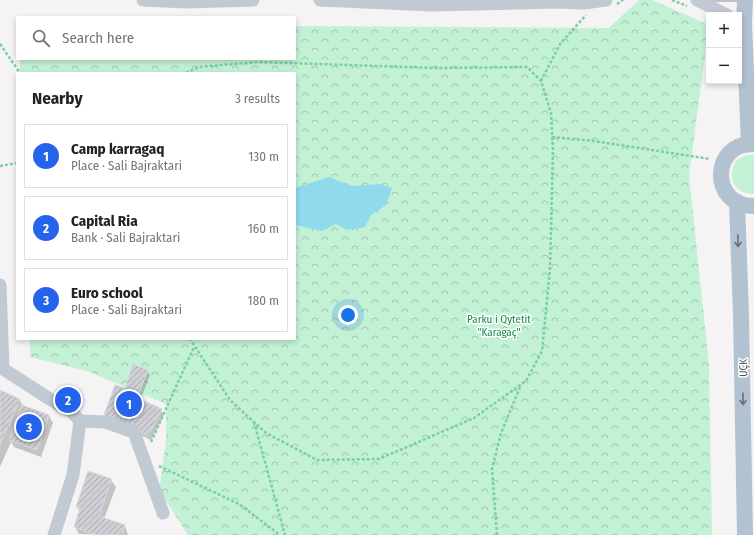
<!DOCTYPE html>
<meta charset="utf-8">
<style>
body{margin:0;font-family:"Fira Sans Condensed",sans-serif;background:#f2f2f2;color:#222}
.controls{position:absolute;right:12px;top:12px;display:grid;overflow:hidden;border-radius:0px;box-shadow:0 2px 6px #0003}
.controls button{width:36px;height:36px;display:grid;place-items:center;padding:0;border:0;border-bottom:1px solid #e0e0e0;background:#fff;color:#222;font:20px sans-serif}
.you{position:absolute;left:348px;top:315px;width:14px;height:14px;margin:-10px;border:3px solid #fff;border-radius:50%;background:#1a73e8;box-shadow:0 0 0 6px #1a73e833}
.badge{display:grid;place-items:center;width:26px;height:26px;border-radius:50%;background:#2563eb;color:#fff;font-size:13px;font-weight:700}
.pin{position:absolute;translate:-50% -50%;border:2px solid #fff;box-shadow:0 1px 4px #0006}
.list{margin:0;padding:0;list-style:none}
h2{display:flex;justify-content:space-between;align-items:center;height:52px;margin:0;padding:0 16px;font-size:17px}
h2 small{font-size:13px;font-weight:400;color:#767676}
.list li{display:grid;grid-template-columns:26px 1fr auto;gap:12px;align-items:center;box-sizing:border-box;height:64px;margin:0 8px 8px;padding:0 8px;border:1px solid #e0e0e0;border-radius:0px}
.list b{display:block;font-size:15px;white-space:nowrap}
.list p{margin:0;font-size:13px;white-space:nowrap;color:#767676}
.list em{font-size:13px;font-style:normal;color:#767676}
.icon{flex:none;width:22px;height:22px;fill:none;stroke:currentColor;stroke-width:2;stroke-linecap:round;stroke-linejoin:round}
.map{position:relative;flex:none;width:754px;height:535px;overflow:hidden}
.search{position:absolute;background:#fff;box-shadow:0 2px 6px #0003;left:16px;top:16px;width:280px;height:44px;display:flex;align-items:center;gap:10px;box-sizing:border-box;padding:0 14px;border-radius:0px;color:#767676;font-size:15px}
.panel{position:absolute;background:#fff;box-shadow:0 2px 6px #0003;left:16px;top:72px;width:280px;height:268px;border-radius:0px}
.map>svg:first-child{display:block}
</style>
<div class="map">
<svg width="754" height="535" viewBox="0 0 754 535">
<defs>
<pattern id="park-crowns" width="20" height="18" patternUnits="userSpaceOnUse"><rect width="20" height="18" fill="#c3f1d5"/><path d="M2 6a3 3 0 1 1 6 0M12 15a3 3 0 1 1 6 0" fill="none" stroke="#a0c6b0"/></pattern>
<pattern id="building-hatch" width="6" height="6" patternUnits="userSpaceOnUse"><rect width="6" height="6" fill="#cdcfd5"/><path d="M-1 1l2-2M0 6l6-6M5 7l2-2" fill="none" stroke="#a8abb0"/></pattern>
</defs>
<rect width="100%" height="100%" fill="#f5f3f3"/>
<path fill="#c3f1d5" d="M 754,155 L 754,194 C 723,195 726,152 754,155 Z"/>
<polygon fill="url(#park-crowns)" points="639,0 652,0 709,25 689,176 709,364 712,535 188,535 159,490 166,441 166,404 87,371 30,357 30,339 295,339 295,73 20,73 20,59 295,59 295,26 609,28"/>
<polygon fill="#90daee" points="329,177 352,186 381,184 392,188 386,205 371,215 365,227 347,230 336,224 322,231 295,225 295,188"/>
<g fill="#0003">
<polygon points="710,0 738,0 738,2 714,2"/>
<polygon points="147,371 150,375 140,401 161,410 164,415 151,440 108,420 126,390"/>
<polygon points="0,392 20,400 23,407 49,416 53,423 41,457 14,447 11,442 0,467"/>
<polygon points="111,480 116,487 104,519 125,526 128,535 79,534 75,527 80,512 77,507"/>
</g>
<g fill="url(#building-hatch)" stroke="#d7d9de">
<polygon points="133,364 148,370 137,398 162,409 148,436 104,415 115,385 125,388"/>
<polygon points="0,390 20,399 0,445"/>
<polygon points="22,405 49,415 37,450 9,440"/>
<polygon points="88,471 112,479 99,516 125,525 122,535 97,535 74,527 80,508 76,507"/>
</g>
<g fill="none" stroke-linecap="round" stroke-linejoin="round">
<g stroke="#7ad0a6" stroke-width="2.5" stroke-dasharray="3 2" stroke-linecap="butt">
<polyline points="672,0 687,6"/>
<polyline points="617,4 623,0"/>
<polyline points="0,44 20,73"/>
<polyline points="186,73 199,67 259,62 436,68 527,67 541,81 551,113 553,149 550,269 542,351 526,381 474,418 379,459 317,460 266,433 230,400 190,339"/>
<polyline points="541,81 560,44 586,15"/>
<polyline points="552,137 594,141 710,159"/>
<polyline points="0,166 17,163"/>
<polyline points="254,422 285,535"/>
<polyline points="151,442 194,347"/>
<polyline points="159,466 239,504 280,535"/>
<polyline points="497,535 492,469 501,433 521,385"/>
</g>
<g stroke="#c1cad2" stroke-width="13">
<polyline points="143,0 186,2 253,0"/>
<polyline points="320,0 432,5 557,2 584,3 606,0"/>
<polyline points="697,0 727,15"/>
<polyline points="0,285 3,367"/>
<polyline points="0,367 56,403 71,411 80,421 73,475 54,535"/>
<polyline points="80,421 105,422 134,432 163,513"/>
</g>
<g stroke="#b3c2d1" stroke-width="16">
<polyline points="745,0 744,23 749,144"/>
<path d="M 754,144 C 711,142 709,206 754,206"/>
<polyline points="737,202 741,315 745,535"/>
</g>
</g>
<defs><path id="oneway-shaft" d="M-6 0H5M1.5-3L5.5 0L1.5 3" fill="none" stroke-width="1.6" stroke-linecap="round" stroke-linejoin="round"/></defs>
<g stroke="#64717d">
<use href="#oneway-shaft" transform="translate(738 241) rotate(88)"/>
<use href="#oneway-shaft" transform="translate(743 399) rotate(89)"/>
</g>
<g text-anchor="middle" stroke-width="3" stroke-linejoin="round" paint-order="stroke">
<g font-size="11" fill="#17864f" stroke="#fff">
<text x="499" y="323">Parku i Qytetit<tspan x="499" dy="13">"Karagaç"</tspan></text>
</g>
<g font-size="11" fill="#4a5661" stroke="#fff">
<text transform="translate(743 368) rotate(-91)" y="4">UÇK</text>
</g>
</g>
</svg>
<div class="controls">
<button>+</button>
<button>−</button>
</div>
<div class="you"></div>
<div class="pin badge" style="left:129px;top:404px">1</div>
<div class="pin badge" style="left:68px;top:400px">2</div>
<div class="pin badge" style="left:29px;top:427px">3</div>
<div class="search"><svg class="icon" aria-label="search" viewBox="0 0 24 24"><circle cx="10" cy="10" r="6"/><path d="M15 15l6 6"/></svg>Search here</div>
<section class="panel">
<h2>Nearby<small>3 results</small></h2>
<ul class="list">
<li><span class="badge">1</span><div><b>Camp karragaq</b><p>Place · Sali Bajraktari</p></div><em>130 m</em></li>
<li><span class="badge">2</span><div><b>Capital Ria</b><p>Bank · Sali Bajraktari</p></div><em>160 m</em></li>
<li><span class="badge">3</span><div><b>Euro school</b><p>Place · Sali Bajraktari</p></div><em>180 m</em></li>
</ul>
</section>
</div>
